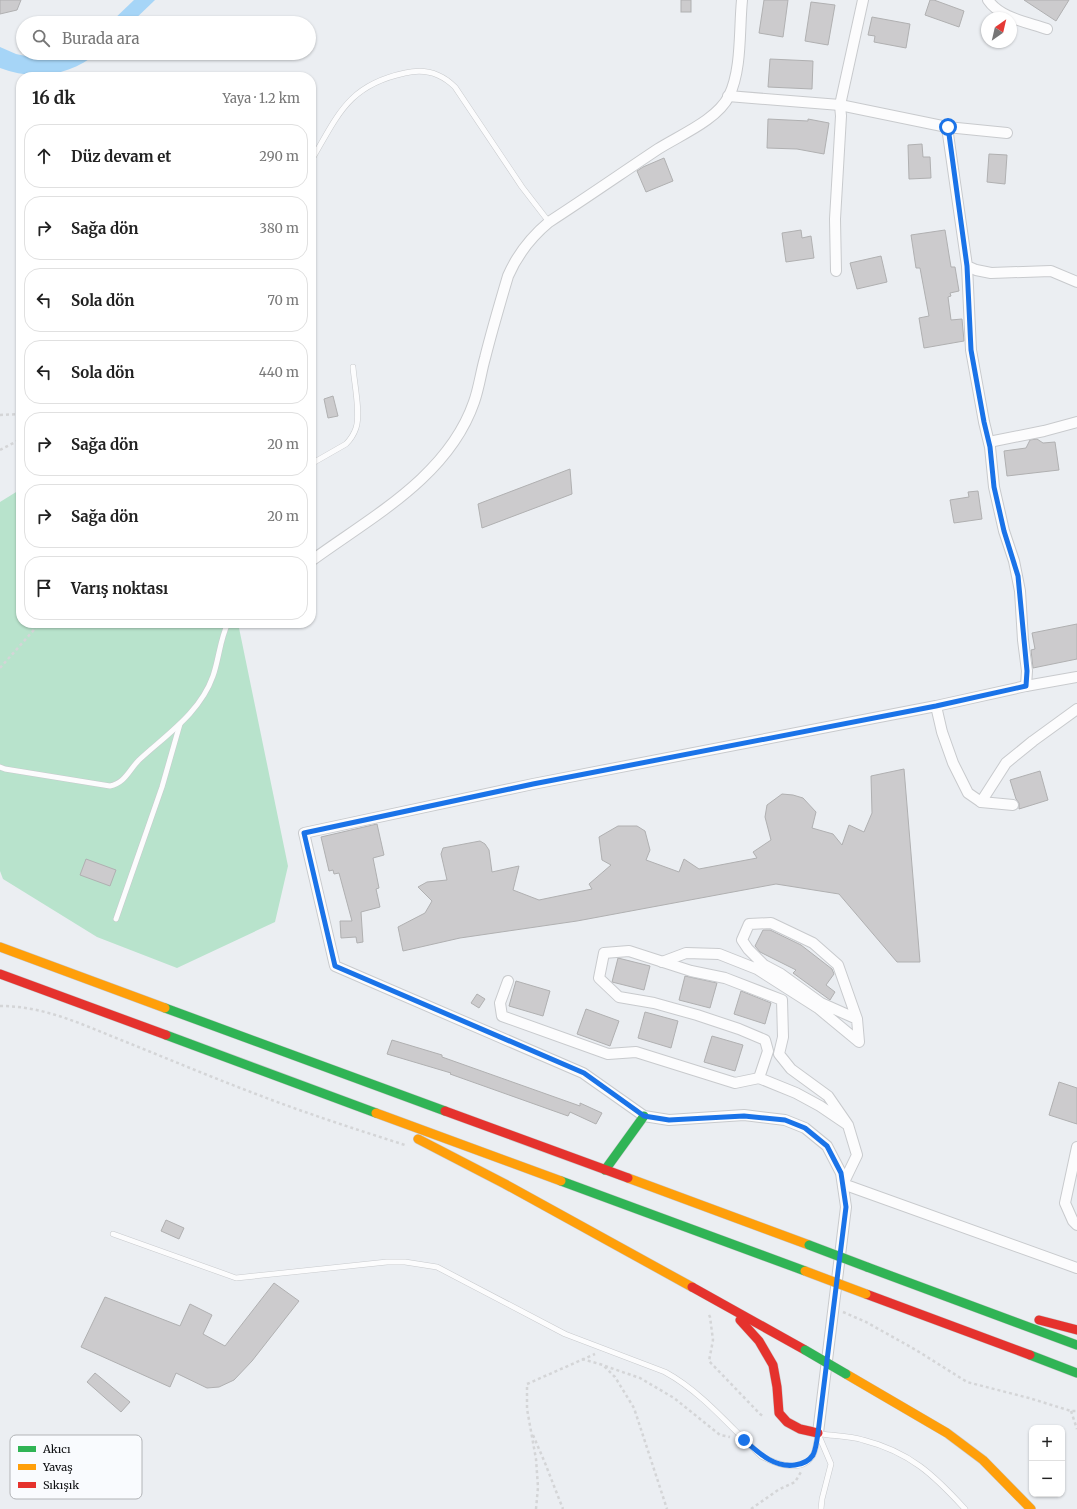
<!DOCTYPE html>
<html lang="tr">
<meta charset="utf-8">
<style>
body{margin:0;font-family:Merriweather,serif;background:#f6f6f6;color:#222}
.controls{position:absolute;right:12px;bottom:12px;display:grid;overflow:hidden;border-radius:8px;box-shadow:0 1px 3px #0004}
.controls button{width:36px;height:36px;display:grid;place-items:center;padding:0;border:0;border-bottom:1px solid #e0e0e0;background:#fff;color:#222;font:20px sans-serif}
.compass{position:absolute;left:981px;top:12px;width:36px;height:36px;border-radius:50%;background:#fff;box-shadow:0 1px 3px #0004;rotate:34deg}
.stop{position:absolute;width:12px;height:12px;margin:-9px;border:3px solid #1a73e8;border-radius:50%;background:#fff}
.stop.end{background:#1a73e8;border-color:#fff;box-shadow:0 1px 4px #0008}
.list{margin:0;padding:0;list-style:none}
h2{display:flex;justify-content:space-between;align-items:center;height:52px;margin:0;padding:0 16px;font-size:17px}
h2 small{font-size:13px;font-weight:400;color:#767676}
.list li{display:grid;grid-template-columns:26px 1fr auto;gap:12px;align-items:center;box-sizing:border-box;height:64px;margin:0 8px 8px;padding:0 8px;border:1px solid #e0e0e0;border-radius:16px}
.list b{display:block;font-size:15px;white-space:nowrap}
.list em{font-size:13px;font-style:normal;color:#767676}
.icon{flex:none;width:22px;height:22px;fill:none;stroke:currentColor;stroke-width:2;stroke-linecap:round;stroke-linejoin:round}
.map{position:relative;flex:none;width:1077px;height:1509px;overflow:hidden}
.search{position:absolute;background:#fff;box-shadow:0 1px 3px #0004;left:16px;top:16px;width:300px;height:44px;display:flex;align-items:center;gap:10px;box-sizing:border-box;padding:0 14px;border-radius:22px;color:#767676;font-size:15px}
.panel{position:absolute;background:#fff;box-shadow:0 1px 3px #0004;left:16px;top:72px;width:300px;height:556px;border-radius:16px}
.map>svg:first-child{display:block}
</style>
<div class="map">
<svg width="1077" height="1509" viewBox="0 0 1077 1509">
<rect width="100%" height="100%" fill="#ebeef2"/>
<polygon fill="#b8e3cc" points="21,489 21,623 238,623 288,866 275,922 177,968 97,937 3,879 0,871 0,502"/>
<g fill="#a6d5f7">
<polygon points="134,0 155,0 131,23 110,23"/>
<path d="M 0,47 L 16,54 L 40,59 L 64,56 L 75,53 L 97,53 C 70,76 33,81 0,68 Z"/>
</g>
<g fill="#cccbcd" stroke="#b0b0b1">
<polygon points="0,0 21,0 17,10 0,14"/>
<rect x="681" y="0" width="10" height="12"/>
<polygon points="764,0 788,0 783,37 759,33"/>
<polygon points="930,0 934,0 964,11 959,27 925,15"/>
<polygon points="1024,0 1069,0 1056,21"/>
<polygon points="811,2 835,5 828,45 805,41"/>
<polygon points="872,17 910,24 906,48 874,42 875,36 868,35"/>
<polygon points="770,59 813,61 812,89 768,87"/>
<polygon points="768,119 808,121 808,119 829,123 824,154 797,149 767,148"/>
<polygon points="922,144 923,157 930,157 931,178 909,179 908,145"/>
<polygon points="989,154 1007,155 1005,184 987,182"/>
<polygon points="664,158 673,181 646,192 637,171 643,167"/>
<polygon points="801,230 802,238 811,236 814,258 786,262 782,233"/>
<polygon points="945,230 951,267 955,267 959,291 950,293 951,296 948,297 951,320 962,319 964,341 924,348 919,318 929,316 920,268 916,268 911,235"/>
<polygon points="881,256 887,282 857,289 850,263"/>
<polygon points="333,396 338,416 328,418 324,399"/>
<polygon points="1037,439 1043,443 1055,442 1059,470 1007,476 1004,451 1026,448 1030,440"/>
<polygon points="570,469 572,494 482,528 478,504"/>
<polygon points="978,491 982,519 954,523 950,500 969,497 968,492"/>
<polygon points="1077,624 1077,659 1033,668 1031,650 1035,649 1032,633"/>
<polygon points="904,769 920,962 897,962 839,894 776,884 577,921 460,938 403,951 398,927 425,913 432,901 418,887 427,882 447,880 441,854 443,848 480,841 485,844 489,850 492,872 519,866 513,890 539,900 592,889 589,884 611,865 602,860 599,837 618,826 637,826 645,831 650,850 646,860 679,872 684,859 699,869 757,858 753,852 771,840 765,817 767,805 782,794 793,795 803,798 816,812 812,828 833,834 842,845 849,825 864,832 872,813 871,776"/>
<polygon points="1040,771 1048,800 1019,809 1019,803 1016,799 1010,780"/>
<polygon points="377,824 384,855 373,858 379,888 376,889 380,907 361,912 363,942 357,943 356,937 341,938 340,921 352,921 339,873 334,874 333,870 329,871 321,837"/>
<polygon points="86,859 116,870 110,886 80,875"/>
<polygon points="763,930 770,930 801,945 832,969 834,974 826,985 835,992 830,1000 793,973 796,970 760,952 755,946"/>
<polygon points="618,958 650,966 644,990 612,982"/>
<polygon points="685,976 717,983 710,1008 679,1000"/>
<polygon points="516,981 550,991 543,1016 509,1006"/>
<polygon points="741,991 771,1003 765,1024 734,1014"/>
<polygon points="477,994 485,999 479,1008 471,1003"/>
<polygon points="586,1009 619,1021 610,1046 577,1034"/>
<polygon points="645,1012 678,1021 671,1048 638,1038"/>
<polygon points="712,1036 743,1045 735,1071 704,1062"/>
<polygon points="392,1040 442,1055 442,1057 580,1106 580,1103 602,1113 596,1124 570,1112 568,1116 450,1074 451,1073 387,1054"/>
<polygon points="1059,1082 1077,1088 1077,1124 1049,1115"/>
<polygon points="166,1220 184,1228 179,1239 161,1231"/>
<polygon points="274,1283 299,1301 252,1361 234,1380 219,1387 207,1388 176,1373 170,1387 81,1347 105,1297 180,1326 190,1304 212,1315 203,1334 225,1346"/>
<polygon points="95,1373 130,1402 121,1412 87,1382"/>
</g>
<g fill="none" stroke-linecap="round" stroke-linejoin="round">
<g stroke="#c8cacd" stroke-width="6">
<g id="lane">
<path d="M 311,161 C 338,115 348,85 405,73 C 425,68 441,73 455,87 L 522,187 L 549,222"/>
<path d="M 311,464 L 346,444 C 351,439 354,434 356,428 C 361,414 354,382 353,367"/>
<path d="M 0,767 L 5,769 L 110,786 C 125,783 129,770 139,760 C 166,735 200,713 213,676 C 219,659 220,639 228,623"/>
<polyline points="116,919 162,787 180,724"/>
<path d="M 113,1234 L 236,1278 L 387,1262 L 405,1262 L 437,1267 L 565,1334 L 665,1372 C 702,1392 731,1428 761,1456 C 776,1464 802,1474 813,1455 C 816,1450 816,1442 818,1436"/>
<path d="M 821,1434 C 835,1436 850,1436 863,1440 C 910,1452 934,1475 965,1509"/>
<polyline points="819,1436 831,1464 822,1499 821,1509"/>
</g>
</g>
<g stroke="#c8cacd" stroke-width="12">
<g id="street">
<path d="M 988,0 C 1000,18 1027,22 1047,29"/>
<polyline points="728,96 840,105 947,127 1007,133"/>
<polyline points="947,127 967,266 976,270 991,273 1051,271 1077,282"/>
<polyline points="967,266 971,350 984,422 990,447 994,487 1004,531 1014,561 1020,591 1023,640 1027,671 1026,686"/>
<polyline points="836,271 835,219 841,116 840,105 863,0"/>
<polyline points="989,442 1044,431 1077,422"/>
<path d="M 311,561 C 371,517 448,477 474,402 C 479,388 481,372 485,358 C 492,330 500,303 508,276 C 518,253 531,237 549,222 C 586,198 622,173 658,149 C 680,135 717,120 729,96 C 742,69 739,30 742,0"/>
<polyline points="936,706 942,732 953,763 968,793 981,802 1006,763 1033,741 1077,709"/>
<polyline points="981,802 1013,805"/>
<polyline points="662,962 686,953 719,954 757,969 818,1008 859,1042 857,1019 838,965 813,943 771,923 749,924 742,940 748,949 764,965 781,974 821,1003 857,1019"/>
<polyline points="508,981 500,1003 502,1016 608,1054 636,1052 735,1083 759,1078"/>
<polyline points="848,1125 820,1106 796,1093 759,1078 768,1051 765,1040 739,1029 697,1015 654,1003 619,997 599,978 604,953 629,951 691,971 725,978 782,1000 783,1037 779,1054 791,1069 828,1096 848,1125 857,1155 843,1184 1077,1268"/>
<polyline points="1077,1147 1065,1203 1073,1221 1077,1225"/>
<polyline points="818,1433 846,1207 841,1173 827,1146 805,1128 785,1120 744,1115 669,1120 644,1116 583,1073 335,966 304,833 533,784 936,706 1026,686 1077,677"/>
</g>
</g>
<g stroke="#c7c8ca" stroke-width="10">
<g id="fast">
<polyline points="165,1008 445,1111"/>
<polyline points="166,1035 376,1113"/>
<polyline points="605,1170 644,1116"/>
<polyline points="561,1181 805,1271"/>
<polyline points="867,1267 1077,1345"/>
<polyline points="1030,1355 1077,1373"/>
</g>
</g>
<g stroke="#c7c8ca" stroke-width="10">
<g id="slow">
<polyline points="0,947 165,1008"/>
<polyline points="376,1113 561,1181"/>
<polyline points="418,1139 505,1184 692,1287"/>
<polyline points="628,1178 809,1245"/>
<polyline points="846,1374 947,1433 983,1460 1031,1509"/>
</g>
</g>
<g stroke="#c7c8ca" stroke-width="10">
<g id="jam">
<polyline points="0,974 166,1035"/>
<polyline points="445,1111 628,1178"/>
<polyline points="692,1287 805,1350"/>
<polyline points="866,1294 1030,1355"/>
<polyline points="740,1320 759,1341 773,1365 777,1387 779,1413 787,1422 800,1429 818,1433"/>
<polyline points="1039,1320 1077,1330"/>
</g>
</g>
<g stroke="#d4d5d7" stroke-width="2.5" stroke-dasharray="3 3" stroke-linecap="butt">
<polyline points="0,415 21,414"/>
<polyline points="0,450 21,439"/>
<polyline points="0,668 40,623"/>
<path d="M 0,1006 C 44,1006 81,1024 121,1040 C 166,1058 211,1077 256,1094 C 305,1113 355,1129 405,1145"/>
<polyline points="843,1312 866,1322 916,1350 967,1382 1029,1398 1071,1411 1077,1411"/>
<polyline points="709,1315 710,1317 713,1340 709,1361 760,1414 764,1417"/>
<polyline points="582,1359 603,1365 615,1377 634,1408 667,1509"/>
<polyline points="605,1366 640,1378 674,1398 720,1435 730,1437"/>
<polyline points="1071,1411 1077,1429"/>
<polyline points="533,1435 545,1463 563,1509"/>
<polyline points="536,1509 538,1487 536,1459 527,1409 527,1384 595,1354"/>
<polyline points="751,1509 778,1490 795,1482 801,1472"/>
</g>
<use href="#lane" stroke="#fcfcfd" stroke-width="5"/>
<use href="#street" stroke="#fcfcfd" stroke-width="10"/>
<use href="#fast" stroke="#30b455" stroke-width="9"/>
<use href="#slow" stroke="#ff9f0a" stroke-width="9"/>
<use href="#jam" stroke="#e5322d" stroke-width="9"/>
<g stroke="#c7c8ca" stroke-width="10" stroke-linecap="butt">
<g id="fast-bridge">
<polyline points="809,1245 867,1267"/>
<polyline points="805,1350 846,1374"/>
</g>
</g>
<g stroke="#c7c8ca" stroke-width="10" stroke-linecap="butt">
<polyline id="slow-bridge" points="805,1271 866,1294"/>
</g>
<use href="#fast-bridge" stroke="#30b455" stroke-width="9"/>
<use href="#slow-bridge" stroke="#ff9f0a" stroke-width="9"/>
</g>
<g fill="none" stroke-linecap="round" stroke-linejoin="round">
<path stroke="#1a73e8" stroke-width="5" d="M 744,1440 C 759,1453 774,1468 795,1465 C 803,1464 809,1461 813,1455 C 816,1449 817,1440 818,1433 L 846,1207 L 841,1173 L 827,1146 L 805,1128 L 785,1120 L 744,1116 L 669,1120 L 644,1116 L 584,1073 L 335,966 L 304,833 L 533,784 L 936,706 L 1026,686 L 1027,671 L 1018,576 L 1004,531 L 994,487 L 990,447 L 984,422 L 971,350 L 967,266 L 948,127"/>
</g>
<rect x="10" y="1435" width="132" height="64" rx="6" fill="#f9fbfe" stroke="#b2b4b7" stroke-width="1"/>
<rect x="18" y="1446" width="18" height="6" fill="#30b455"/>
<rect x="18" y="1464" width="18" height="6" fill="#ff9f0a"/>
<rect x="18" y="1482" width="18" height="6" fill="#e5322d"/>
<g font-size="11" fill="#0c0e10">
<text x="43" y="1453">Akıcı</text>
<text x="43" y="1471">Yavaş</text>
<text x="43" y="1489">Sıkışık</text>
</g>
</svg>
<div class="controls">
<button>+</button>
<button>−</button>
</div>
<svg class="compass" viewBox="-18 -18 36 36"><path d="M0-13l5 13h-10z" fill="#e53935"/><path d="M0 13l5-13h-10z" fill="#767676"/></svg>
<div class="stop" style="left:948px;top:127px"></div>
<div class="stop end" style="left:744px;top:1440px"></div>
<div class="search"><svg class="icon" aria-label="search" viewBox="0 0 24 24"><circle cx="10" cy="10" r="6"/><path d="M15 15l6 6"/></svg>Burada ara</div>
<section class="panel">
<h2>16 dk<small>Yaya · 1.2 km</small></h2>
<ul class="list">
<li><svg class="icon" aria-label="ahead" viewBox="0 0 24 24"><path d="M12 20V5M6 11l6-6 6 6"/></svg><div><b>Düz devam et</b></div><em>290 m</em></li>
<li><svg class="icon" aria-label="right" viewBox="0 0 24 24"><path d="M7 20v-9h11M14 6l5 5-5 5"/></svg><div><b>Sağa dön</b></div><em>380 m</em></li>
<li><svg class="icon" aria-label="left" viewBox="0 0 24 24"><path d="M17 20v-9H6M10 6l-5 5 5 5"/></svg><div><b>Sola dön</b></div><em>70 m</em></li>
<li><svg class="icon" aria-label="left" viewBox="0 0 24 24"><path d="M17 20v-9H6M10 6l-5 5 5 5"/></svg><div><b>Sola dön</b></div><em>440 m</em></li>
<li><svg class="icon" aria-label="right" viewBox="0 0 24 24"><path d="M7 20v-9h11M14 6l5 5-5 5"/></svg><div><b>Sağa dön</b></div><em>20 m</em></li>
<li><svg class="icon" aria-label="right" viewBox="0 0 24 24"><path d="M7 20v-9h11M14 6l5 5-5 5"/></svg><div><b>Sağa dön</b></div><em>20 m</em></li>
<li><svg class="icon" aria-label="arrive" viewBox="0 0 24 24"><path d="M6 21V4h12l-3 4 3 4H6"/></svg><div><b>Varış noktası</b></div></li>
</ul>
</section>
</div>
